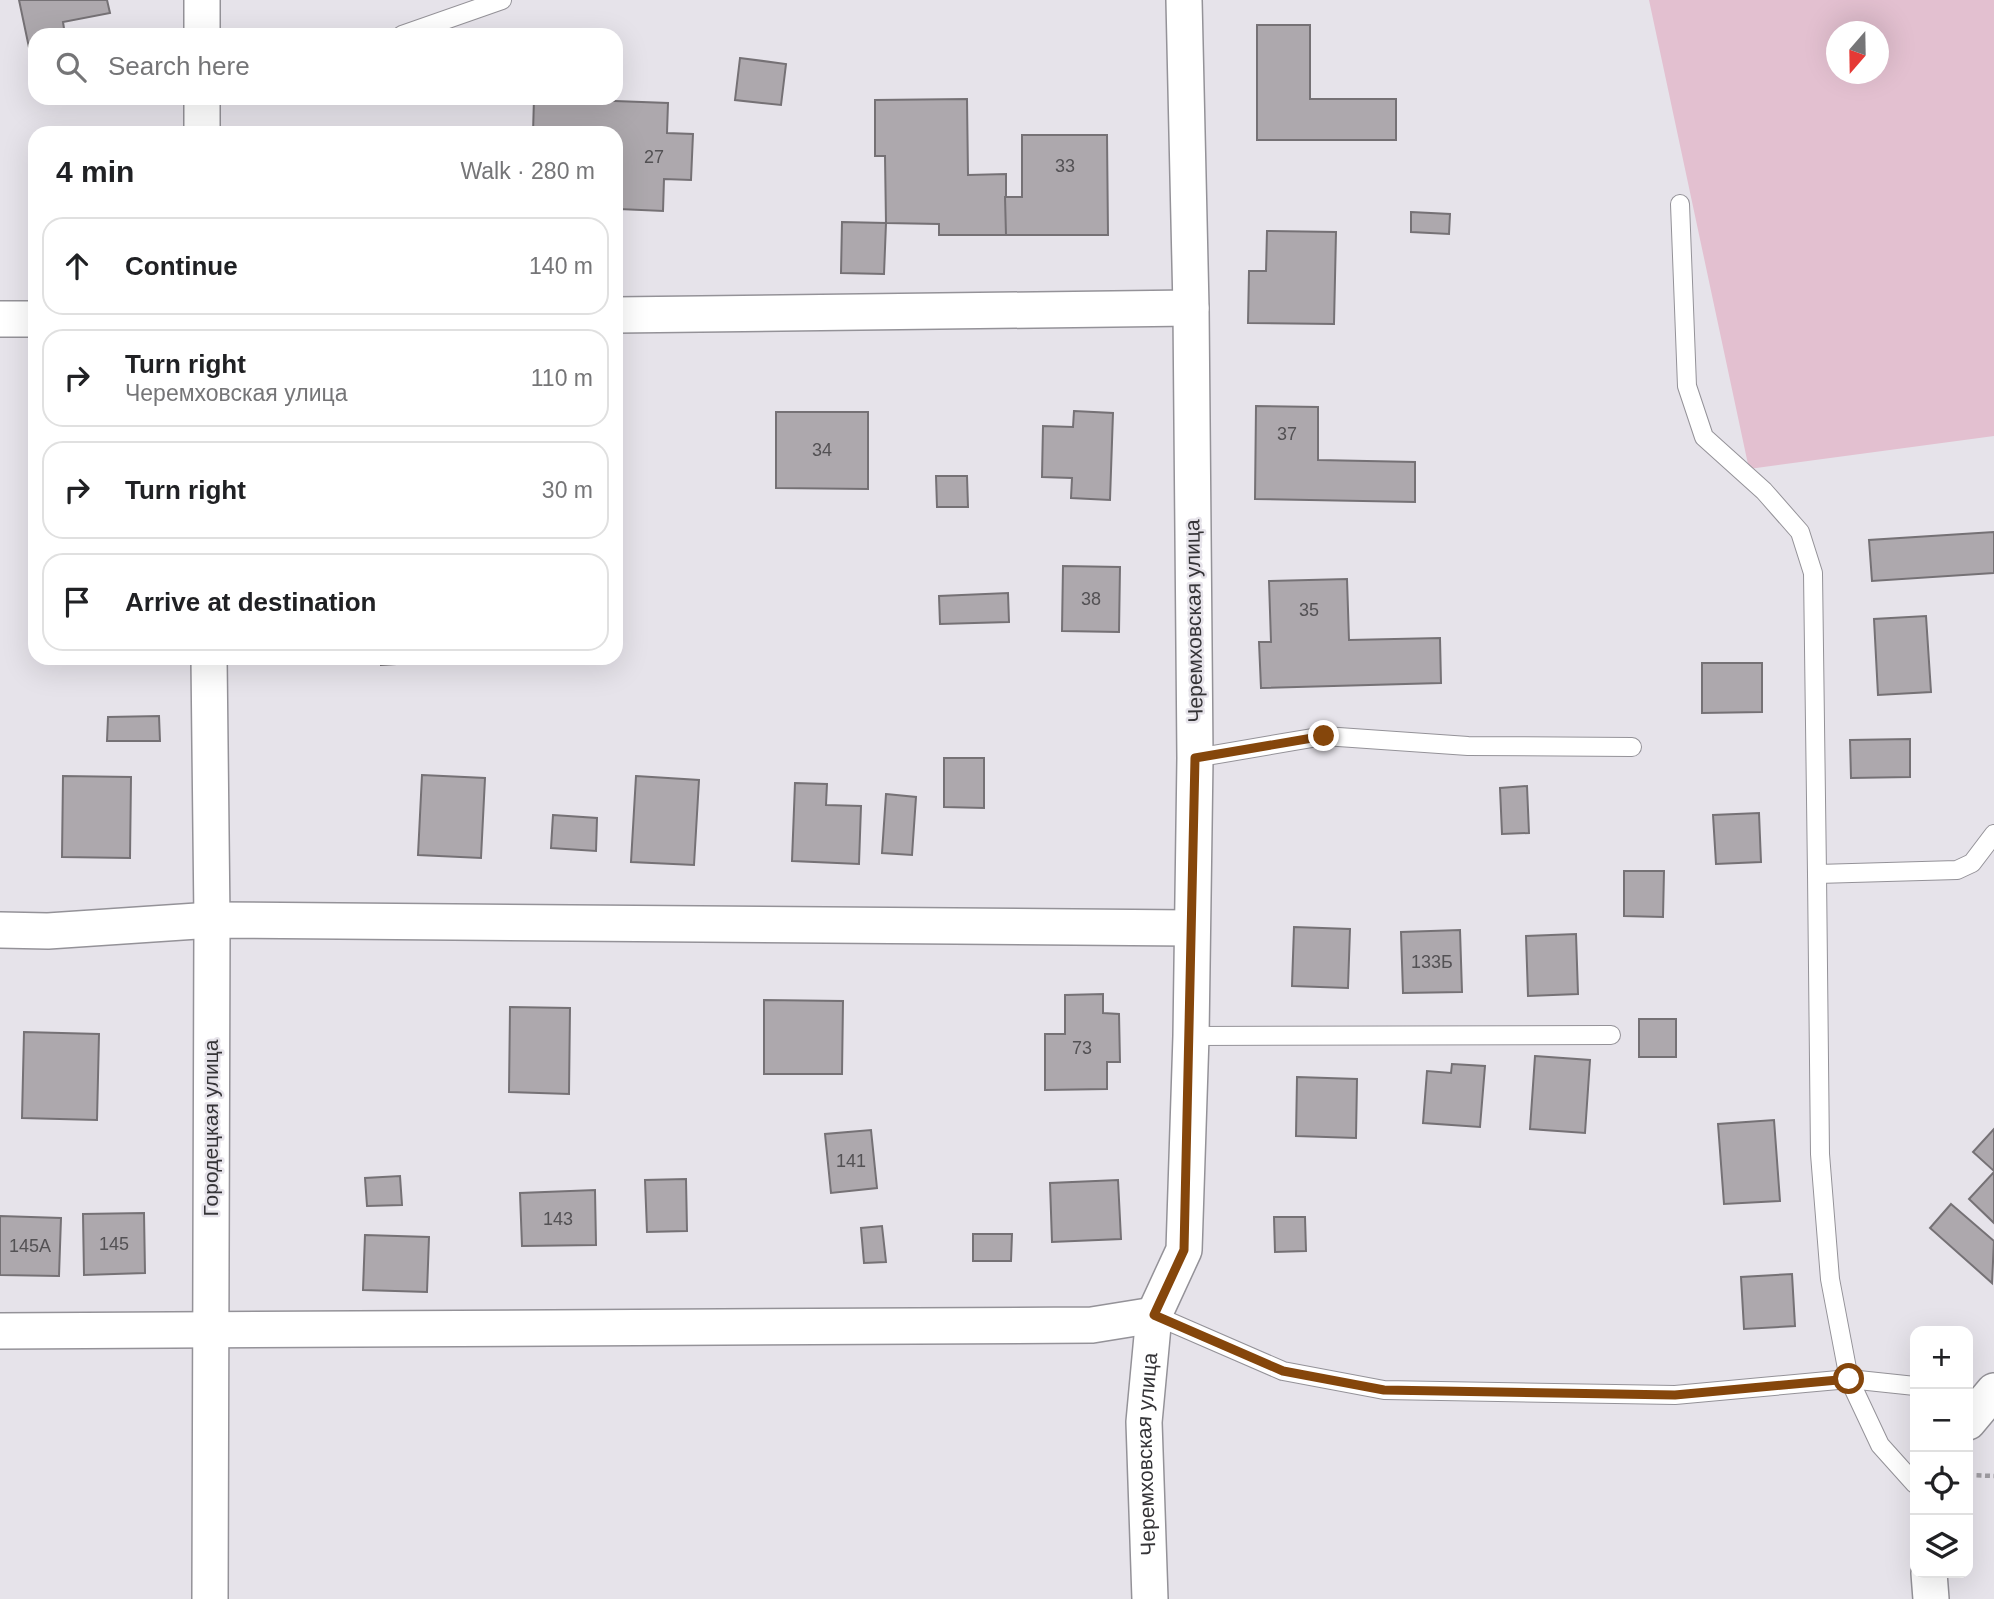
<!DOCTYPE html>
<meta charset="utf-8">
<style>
body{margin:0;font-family:Arial,sans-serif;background:#f2f2f2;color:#202124}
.controls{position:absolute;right:21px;bottom:21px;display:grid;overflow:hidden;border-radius:14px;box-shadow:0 7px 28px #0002}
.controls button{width:63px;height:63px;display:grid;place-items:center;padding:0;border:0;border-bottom:2px solid #e0e0e0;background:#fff;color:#202124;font:35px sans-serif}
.compass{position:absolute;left:1826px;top:21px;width:63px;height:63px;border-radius:50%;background:#fff;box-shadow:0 7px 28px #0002;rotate:200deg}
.stop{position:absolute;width:21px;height:21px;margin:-16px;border:5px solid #85460b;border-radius:50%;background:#fff}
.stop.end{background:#85460b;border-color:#fff;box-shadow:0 2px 7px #0008}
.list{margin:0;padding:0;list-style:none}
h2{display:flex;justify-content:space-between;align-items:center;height:91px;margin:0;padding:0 28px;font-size:30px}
h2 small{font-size:23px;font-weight:400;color:#757577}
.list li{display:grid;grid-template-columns:46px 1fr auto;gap:21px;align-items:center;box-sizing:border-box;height:98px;margin:0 14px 14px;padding:0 14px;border:2px solid #e0e0e0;border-radius:21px}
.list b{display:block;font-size:26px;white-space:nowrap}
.list p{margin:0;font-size:23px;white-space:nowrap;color:#757577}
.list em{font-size:23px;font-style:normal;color:#757577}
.icon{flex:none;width:38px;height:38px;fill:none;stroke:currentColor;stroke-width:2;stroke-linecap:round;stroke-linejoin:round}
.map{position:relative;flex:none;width:1994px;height:1599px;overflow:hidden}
.search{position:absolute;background:#fff;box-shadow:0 7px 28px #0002;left:28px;top:28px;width:595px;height:77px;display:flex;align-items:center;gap:18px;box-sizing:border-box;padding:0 24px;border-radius:21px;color:#757577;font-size:26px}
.panel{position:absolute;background:#fff;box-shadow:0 7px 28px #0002;left:28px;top:126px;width:595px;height:539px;border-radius:21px}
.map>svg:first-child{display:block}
</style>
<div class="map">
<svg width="1994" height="1599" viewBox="0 0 1994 1599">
<rect width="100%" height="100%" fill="#e6e3ea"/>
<path fill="#e3c0d0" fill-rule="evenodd" d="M 1649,0 L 1994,0 L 1994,436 L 1749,469 ZM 1836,32 L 1878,32 L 1878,74 L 1836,74 Z"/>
<g fill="#ada8ad" stroke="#757175" stroke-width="2">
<polygon points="19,0 107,0 110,13 63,22 65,35 35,35 35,56 31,57"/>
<polygon points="1257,25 1310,25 1310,99 1396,99 1396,140 1257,140"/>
<polygon points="740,58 786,64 781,105 735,100"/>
<polygon points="534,98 668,103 667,133 693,134 691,180 664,179 663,211 619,209 616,254 616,133 533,133"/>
<polygon points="967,99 968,175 1006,174 1006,235 939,235 939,224 886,223 885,156 875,156 875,100"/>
<polygon points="1022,135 1107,135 1108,235 1006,235 1005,197 1022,197"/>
<polygon points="1411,212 1450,214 1449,234 1411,232"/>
<polygon points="842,222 886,223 884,274 841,273"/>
<polygon points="1267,231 1336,232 1334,324 1248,323 1249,271 1266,271"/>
<polygon points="1256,406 1318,407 1318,460 1415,462 1415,502 1255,499"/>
<polygon points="1074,411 1113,413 1110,500 1071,498 1072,478 1042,477 1043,426 1073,427"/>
<polygon points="776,412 868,412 868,489 776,488"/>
<polygon points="936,476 967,476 968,507 937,507"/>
<polygon points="1994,532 1994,573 1872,581 1869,540"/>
<polygon points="1063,566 1120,567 1119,632 1062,631"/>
<polygon points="1347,579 1349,640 1440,638 1441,683 1261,688 1259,642 1271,642 1269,581"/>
<polygon points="1008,593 1009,622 940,624 939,596"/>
<polygon points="1926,616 1931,692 1878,695 1874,619"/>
<polygon points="381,658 428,658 429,662 381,665"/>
<polygon points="1702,663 1762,663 1762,712 1702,713"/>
<polygon points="159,716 160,741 107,741 108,717"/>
<polygon points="1910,739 1910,777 1851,778 1850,740"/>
<polygon points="944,758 984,758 984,808 944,807"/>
<polygon points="422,775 485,778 481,858 418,855"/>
<polygon points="63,776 131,777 130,858 62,857"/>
<polygon points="636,776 699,780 694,865 631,862"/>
<polygon points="795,783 827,784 826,805 861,806 859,864 792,861"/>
<polygon points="1527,786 1529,833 1502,834 1500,788"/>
<polygon points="886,794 916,797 912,855 882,853"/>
<polygon points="1759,813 1761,862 1716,864 1713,815"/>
<polygon points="553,815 597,818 596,851 551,848"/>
<polygon points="1624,871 1664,871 1663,917 1624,916"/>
<polygon points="1294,927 1350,929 1348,988 1292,986"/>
<polygon points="1460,930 1462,992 1403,993 1401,932"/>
<polygon points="1576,934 1578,994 1528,996 1526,936"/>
<polygon points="1103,994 1103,1013 1119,1014 1120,1062 1107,1062 1107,1089 1045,1090 1045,1034 1065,1034 1065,995"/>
<polygon points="764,1000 843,1001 842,1074 764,1074"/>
<polygon points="510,1007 570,1008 569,1094 509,1092"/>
<rect x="1639" y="1019" width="37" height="38"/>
<polygon points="24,1032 99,1034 97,1120 22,1118"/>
<polygon points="1535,1056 1590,1060 1585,1133 1530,1129"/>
<polygon points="1452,1064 1485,1066 1480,1127 1423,1123 1427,1071 1451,1073"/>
<polygon points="1297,1077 1357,1079 1356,1138 1296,1136"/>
<polygon points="1774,1120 1780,1201 1724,1204 1718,1124"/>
<polygon points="1994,1129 1994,1171 1973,1152"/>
<polygon points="871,1130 877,1188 831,1193 825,1134"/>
<polygon points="1994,1172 1994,1223 1969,1199"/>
<polygon points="400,1176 402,1205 367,1206 365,1178"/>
<polygon points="686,1179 687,1231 647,1232 645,1180"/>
<polygon points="1118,1180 1121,1239 1052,1242 1050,1183"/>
<polygon points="595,1190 596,1245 522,1246 520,1193"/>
<polygon points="1951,1204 1994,1241 1992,1283 1930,1228"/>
<polygon points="144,1213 145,1273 84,1275 83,1214"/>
<polygon points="0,1216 61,1218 59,1276 0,1275"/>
<polygon points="1274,1217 1305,1217 1306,1251 1275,1252"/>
<polygon points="882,1226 886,1262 864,1263 861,1228"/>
<polygon points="973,1234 1012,1234 1011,1261 973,1261"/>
<polygon points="365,1235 429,1237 427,1292 363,1290"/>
<polygon points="1792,1274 1795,1326 1744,1329 1741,1277"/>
</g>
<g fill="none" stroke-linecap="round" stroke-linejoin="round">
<g stroke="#949298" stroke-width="20">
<g id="lane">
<polyline points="402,35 502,0"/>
<polyline points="1680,204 1687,386 1704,437 1764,491 1800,532 1813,573 1817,874"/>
<polyline points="1195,758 1324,736 1468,746 1632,747"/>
<polyline points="1191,1036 1611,1035"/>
<polyline points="1154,1315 1283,1371 1384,1390 1675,1395 1849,1379 1915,1386"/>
<polyline points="1915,1484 1880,1445 1849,1379 1830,1279 1820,1154 1817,874 1957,870 1972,863 1994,834"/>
</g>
</g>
<g stroke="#949298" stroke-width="38">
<g id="street">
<polyline points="202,35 202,0"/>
<polyline points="202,98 202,133"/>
<polyline points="616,315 1191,308"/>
<polyline points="0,319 35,319"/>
<polyline points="209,658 212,920 210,1599"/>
<polyline points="0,930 48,931 212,920 1190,928"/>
<polyline points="0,1331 1092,1325 1154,1315"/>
<polyline points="1968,1422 1994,1391"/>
<polyline points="1929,1573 1931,1599"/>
<path id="s1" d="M 1150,1599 L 1144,1422 L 1154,1315 L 1184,1250 L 1191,1036 L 1195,758 L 1191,308 L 1184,0"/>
</g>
</g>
<polyline stroke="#9e9ca1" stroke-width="4.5" stroke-dasharray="5 3.5" stroke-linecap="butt" points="1968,1475 1994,1476"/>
<use href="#lane" stroke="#fff" stroke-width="18"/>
<use href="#street" stroke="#fff" stroke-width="35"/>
</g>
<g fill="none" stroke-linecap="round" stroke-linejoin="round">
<polyline stroke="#85460b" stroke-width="9" points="1324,736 1195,758 1184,1250 1154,1315 1283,1371 1384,1390 1675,1395 1849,1379"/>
</g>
<g text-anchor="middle" stroke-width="5" stroke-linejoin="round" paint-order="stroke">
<g font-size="18" fill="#535154">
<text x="654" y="163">27</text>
<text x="1065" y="172">33</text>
<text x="1287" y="440">37</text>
<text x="822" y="456">34</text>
<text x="1091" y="605">38</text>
<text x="1309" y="616">35</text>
<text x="1432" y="968">133Б</text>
<text x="1082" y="1054">73</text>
<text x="851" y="1167">141</text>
<text x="558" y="1225">143</text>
<text x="114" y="1250">145</text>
<text x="30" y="1252">145А</text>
</g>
<g font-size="21" fill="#353437" stroke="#e6e3ea">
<text transform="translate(1194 621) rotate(-91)" y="7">Черемховская улица</text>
<text transform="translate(211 1128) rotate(-90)" y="7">Городецкая улица</text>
<text dy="7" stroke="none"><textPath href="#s1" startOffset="145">Черемховская улица</textPath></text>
</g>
</g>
</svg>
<div class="controls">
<button>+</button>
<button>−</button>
<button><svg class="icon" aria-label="locate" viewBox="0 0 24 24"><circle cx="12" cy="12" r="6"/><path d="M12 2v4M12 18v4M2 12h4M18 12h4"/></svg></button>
<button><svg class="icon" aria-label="layers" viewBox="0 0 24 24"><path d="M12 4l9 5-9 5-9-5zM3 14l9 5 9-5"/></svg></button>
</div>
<svg class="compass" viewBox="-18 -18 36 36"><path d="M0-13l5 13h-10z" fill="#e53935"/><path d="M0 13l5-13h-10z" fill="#757577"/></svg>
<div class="stop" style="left:1849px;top:1379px"></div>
<div class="stop end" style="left:1324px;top:736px"></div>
<div class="search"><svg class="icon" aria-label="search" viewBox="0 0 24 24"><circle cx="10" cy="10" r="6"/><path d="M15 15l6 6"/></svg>Search here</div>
<section class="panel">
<h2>4 min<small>Walk · 280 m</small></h2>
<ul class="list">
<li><svg class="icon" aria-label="ahead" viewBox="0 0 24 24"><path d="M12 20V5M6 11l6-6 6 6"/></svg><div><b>Continue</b></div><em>140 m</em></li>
<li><svg class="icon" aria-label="right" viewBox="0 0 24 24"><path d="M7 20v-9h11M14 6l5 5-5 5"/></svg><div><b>Turn right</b><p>Черемховская улица</p></div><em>110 m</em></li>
<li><svg class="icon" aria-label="right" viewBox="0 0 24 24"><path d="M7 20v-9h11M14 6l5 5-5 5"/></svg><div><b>Turn right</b></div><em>30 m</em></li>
<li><svg class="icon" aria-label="arrive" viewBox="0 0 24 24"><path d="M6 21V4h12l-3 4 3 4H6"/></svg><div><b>Arrive at destination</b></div></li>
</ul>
</section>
</div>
